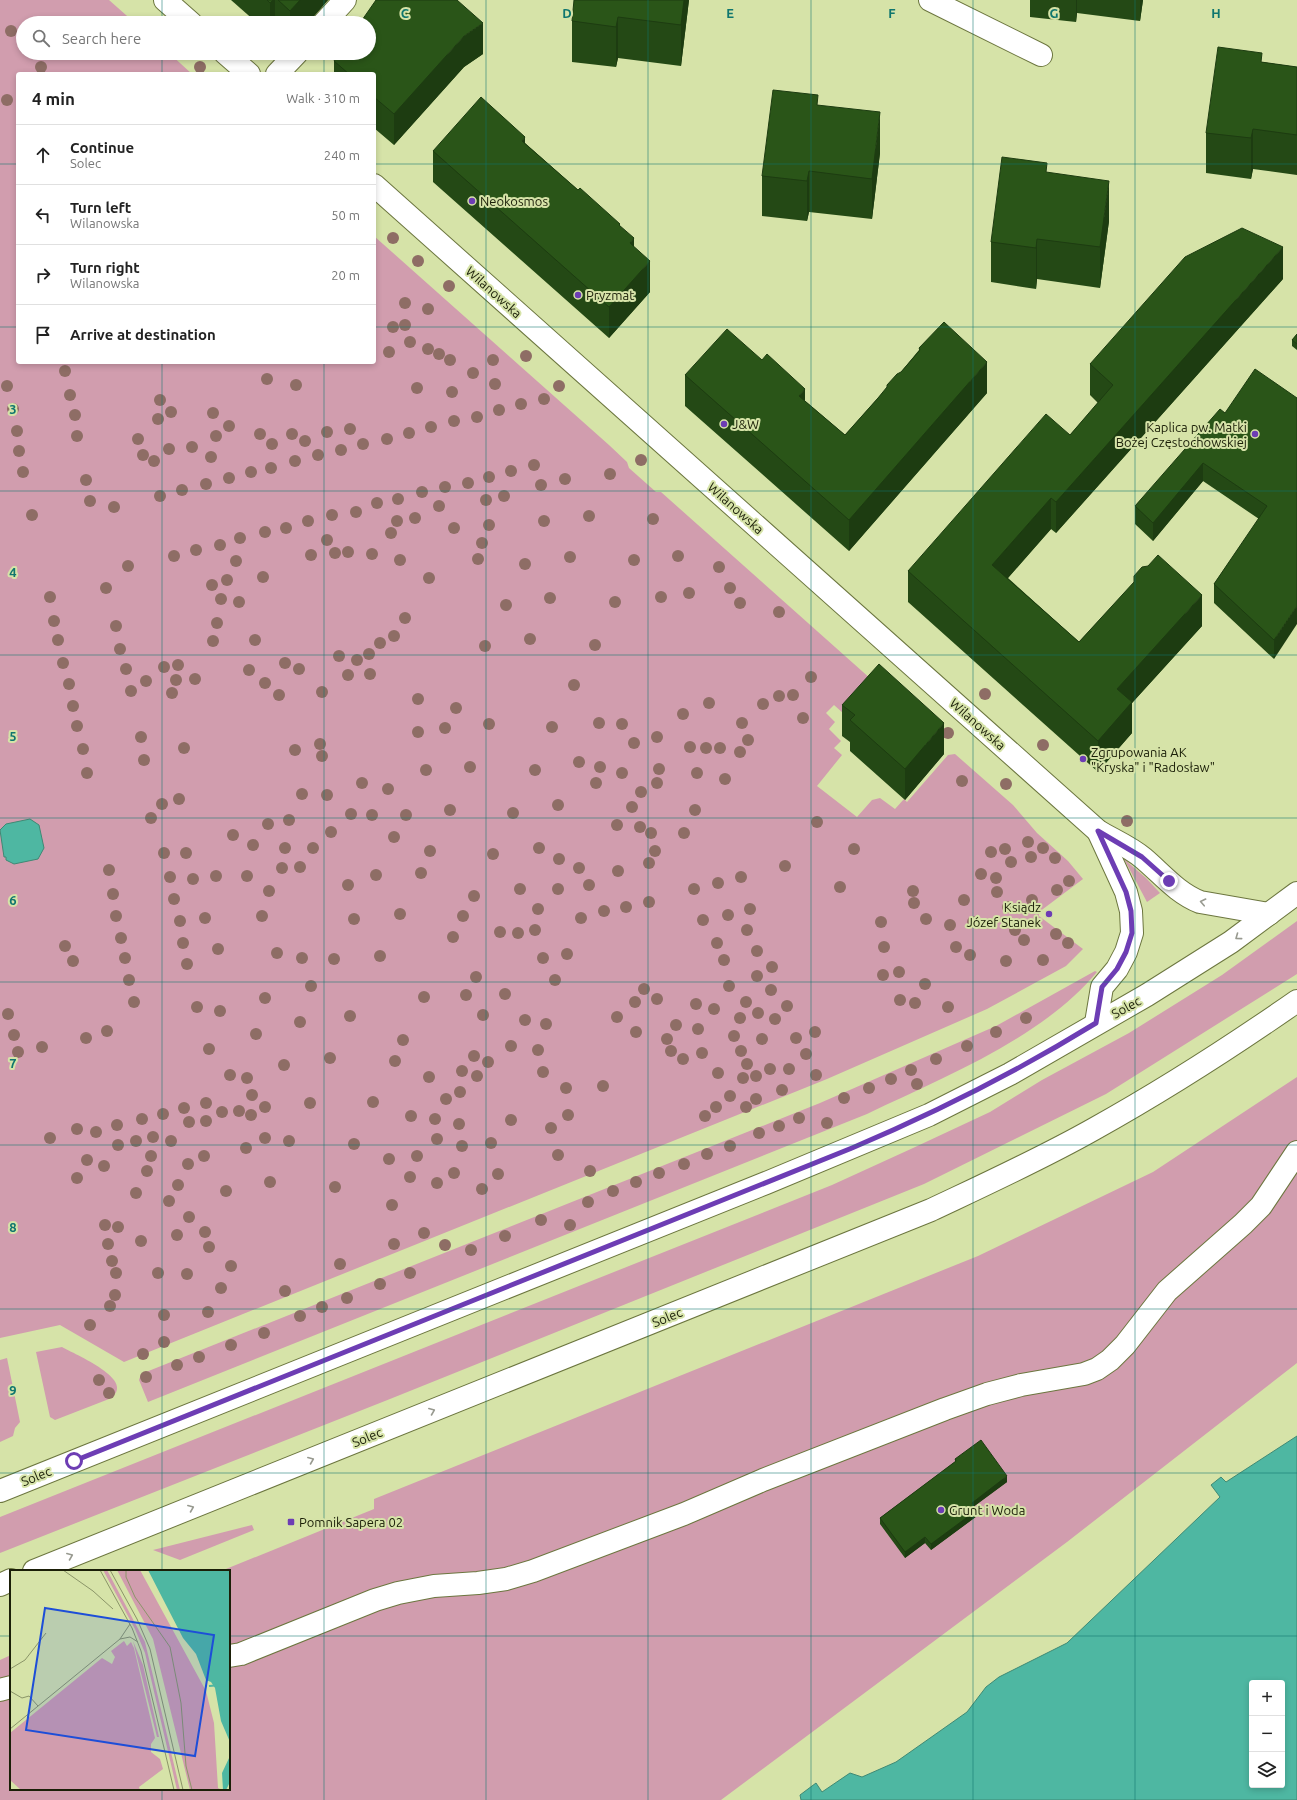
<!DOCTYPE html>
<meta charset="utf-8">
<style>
body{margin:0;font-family:Ubuntu,sans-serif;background:#f2f2f2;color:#222}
.controls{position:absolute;right:12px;bottom:12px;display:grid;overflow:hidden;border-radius:4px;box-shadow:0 2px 6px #0003}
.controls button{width:36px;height:36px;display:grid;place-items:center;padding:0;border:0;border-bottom:1px solid #e0e0e0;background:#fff;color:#222;font:20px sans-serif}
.stop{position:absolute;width:12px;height:12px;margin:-9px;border:3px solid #6d3db4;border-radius:50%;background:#fff}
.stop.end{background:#6d3db4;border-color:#fff;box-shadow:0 1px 4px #0008}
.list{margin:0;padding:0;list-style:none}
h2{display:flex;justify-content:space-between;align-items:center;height:52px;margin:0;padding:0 16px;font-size:17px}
h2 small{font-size:13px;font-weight:400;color:#767676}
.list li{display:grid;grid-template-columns:26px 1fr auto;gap:12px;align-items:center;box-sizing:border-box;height:60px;padding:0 16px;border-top:1px solid #e0e0e0}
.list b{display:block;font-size:15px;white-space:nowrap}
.list p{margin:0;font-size:13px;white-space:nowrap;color:#767676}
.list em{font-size:13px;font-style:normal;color:#767676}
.icon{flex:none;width:22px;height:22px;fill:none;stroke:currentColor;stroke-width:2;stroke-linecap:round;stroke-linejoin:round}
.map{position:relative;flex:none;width:1297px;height:1800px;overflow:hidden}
.search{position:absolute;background:#fff;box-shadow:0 2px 6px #0003;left:16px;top:16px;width:360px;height:44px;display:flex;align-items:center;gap:10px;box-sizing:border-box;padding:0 14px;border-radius:22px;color:#767676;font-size:15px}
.panel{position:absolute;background:#fff;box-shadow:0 2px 6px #0003;left:16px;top:72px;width:360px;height:292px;border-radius:4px}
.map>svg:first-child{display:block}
</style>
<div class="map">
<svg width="1297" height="1800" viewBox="0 0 1297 1800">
<rect width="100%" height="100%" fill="#d6e3a8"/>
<g fill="#d19dae">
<polygon points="0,0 109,0 135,23 23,23 23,53 169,53 192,74 18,74 18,362 374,362 374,236 609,445 627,462 629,468 656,492 661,492 872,680 843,713 834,705 826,713 835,722 829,729 841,741 834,748 842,755 817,786 857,817 872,800 880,798 895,809 904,799 907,802 948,755 955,754 1013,805 1037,833 1068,861 1083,879 1039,912 1039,916 1083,949 1066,966 987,1009 827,1079 124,1362 60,1325 0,1338"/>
<polygon points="1124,859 1146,878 1160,893 1147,902"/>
<polygon points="1297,921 1297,974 1106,1094 924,1184 390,1399 0,1553 0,1517 832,1185 913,1148 990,1112 1042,1080 1129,1033 1222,975"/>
<path d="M 1095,971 L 1097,972 C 1041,1039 944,1077 867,1114 L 148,1402 L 139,1380 L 141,1374 L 820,1103 L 996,1026 Z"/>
<polygon points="1297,1077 1297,1363 1067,1542 721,1800 0,1800 0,1660 11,1655 11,1789 229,1789 229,1571 221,1571 374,1509 374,1499 978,1256 1153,1172"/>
<path d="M 62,1347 C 74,1354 140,1381 109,1399 L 55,1420 L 50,1417 L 36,1352 Z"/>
<polygon points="7,1358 20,1422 15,1428 13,1436 0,1442 0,1360"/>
<polygon points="252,1525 254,1530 180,1560 153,1550"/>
</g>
<g fill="#4eb7a2" stroke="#3f8974" fill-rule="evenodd">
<polygon points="30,819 39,825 44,848 38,859 14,864 6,860 6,857 4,857 0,830 6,824"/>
<path d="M 1297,1436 L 1297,1800 L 801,1800 L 800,1795 L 816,1783 L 822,1792 L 850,1773 L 862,1777 L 896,1762 L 967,1712 L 986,1687 L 999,1677 L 1067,1643 L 1220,1497 L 1211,1485 L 1221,1477 L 1226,1482 ZM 1252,1683 L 1282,1683 L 1282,1785 L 1252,1785 Z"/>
</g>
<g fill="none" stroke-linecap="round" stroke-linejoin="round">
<g stroke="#6c763f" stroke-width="24">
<g id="minor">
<polyline points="165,0 191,23"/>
<polyline points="930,0 1041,55"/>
<polyline points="324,23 345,0"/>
<polyline points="225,53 249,74"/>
<polyline points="277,74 297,53"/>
<path d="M 374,185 L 1098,831 C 1113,840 1130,847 1143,858 C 1162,874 1177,893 1200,902 L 1269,914"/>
<polyline points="1096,1023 1102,987 1117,969 1126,952 1132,933 1131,911 1126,892 1098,831"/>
<polyline points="229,1656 241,1654 375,1600 398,1593 434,1586 478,1583 506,1579 533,1571 684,1514 763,1480 945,1409 987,1394 1021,1385 1084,1374 1097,1369 1110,1360 1125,1345 1167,1291 1243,1224 1261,1206 1297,1152"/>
<polyline points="0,1690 11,1687"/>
</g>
</g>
<g stroke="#6c763f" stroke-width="24">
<g id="major">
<polyline points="0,1491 766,1183 929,1115 1010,1074 1147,995 1231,942 1297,893"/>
<path d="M 34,1571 L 931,1210 C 986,1184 1041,1159 1094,1129 C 1164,1090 1231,1047 1297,1001"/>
<polyline points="0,1585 11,1580"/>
</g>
</g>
<use href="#minor" stroke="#fff" stroke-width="22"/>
<use href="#major" stroke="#fff" stroke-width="22"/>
</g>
<g fill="#8e6d65">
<circle cx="11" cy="31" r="6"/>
<circle cx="41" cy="67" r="6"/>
<circle cx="200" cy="67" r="6"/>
<circle cx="7" cy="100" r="6"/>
<circle cx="393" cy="238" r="6"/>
<circle cx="418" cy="261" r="6"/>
<circle cx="449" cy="286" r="6"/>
<circle cx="405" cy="303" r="6"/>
<circle cx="428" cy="309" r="6"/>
<circle cx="405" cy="325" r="6"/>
<circle cx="393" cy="327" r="6"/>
<circle cx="410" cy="342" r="6"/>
<circle cx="428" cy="349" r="6"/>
<circle cx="389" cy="352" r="6"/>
<circle cx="439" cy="354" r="6"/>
<circle cx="526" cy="356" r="6"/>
<circle cx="450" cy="360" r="6"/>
<circle cx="493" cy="360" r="6"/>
<circle cx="65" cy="371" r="6"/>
<circle cx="473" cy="373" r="6"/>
<circle cx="267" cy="379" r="6"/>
<circle cx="495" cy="384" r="6"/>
<circle cx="296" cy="385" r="6"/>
<circle cx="7" cy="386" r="6"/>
<circle cx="559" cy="386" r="6"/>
<circle cx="417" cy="388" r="6"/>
<circle cx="452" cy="392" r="6"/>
<circle cx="70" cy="395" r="6"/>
<circle cx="544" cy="399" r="6"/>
<circle cx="160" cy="400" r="6"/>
<circle cx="521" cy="404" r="6"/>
<circle cx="13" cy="409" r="6"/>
<circle cx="499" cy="410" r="6"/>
<circle cx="171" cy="412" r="6"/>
<circle cx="213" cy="413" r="6"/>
<circle cx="75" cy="415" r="6"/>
<circle cx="477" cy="417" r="6"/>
<circle cx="158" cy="419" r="6"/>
<circle cx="454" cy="421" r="6"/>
<circle cx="229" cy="426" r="6"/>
<circle cx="431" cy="427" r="6"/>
<circle cx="350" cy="429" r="6"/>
<circle cx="17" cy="431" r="6"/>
<circle cx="327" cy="432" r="6"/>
<circle cx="409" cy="433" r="6"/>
<circle cx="260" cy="434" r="6"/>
<circle cx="292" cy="434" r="6"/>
<circle cx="77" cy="436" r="6"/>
<circle cx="216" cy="436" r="6"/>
<circle cx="138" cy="439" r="6"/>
<circle cx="387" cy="439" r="6"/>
<circle cx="305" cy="441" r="6"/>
<circle cx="272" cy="444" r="6"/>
<circle cx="363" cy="444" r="6"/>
<circle cx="192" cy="447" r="6"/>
<circle cx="169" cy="449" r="6"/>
<circle cx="341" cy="450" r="6"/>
<circle cx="19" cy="451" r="6"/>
<circle cx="143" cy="455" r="6"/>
<circle cx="318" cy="455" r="6"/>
<circle cx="211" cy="457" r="6"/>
<circle cx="641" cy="460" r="6"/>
<circle cx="154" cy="461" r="6"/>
<circle cx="295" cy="461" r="6"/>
<circle cx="534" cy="465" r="6"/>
<circle cx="271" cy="468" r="6"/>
<circle cx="511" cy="471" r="6"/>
<circle cx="23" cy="472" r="6"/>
<circle cx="251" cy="472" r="6"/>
<circle cx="610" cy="474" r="6"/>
<circle cx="489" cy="477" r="6"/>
<circle cx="229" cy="478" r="6"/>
<circle cx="565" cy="479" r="6"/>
<circle cx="86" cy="480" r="6"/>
<circle cx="468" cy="483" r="6"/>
<circle cx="206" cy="484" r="6"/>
<circle cx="541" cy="485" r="6"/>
<circle cx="445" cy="487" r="6"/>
<circle cx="182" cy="490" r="6"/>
<circle cx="422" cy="492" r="6"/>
<circle cx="160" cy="496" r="6"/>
<circle cx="504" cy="496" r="6"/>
<circle cx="398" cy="499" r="6"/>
<circle cx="486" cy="500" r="6"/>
<circle cx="90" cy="501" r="6"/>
<circle cx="377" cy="503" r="6"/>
<circle cx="439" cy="506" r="6"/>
<circle cx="114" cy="507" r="6"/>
<circle cx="356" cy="512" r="6"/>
<circle cx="32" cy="515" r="6"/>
<circle cx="332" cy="515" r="6"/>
<circle cx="589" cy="516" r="6"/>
<circle cx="415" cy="518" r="6"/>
<circle cx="653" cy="519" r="6"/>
<circle cx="308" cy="521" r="6"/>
<circle cx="397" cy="521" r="6"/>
<circle cx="544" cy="521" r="6"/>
<circle cx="489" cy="525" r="6"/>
<circle cx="286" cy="528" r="6"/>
<circle cx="454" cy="528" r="6"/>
<circle cx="265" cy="532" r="6"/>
<circle cx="391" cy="533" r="6"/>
<circle cx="240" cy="538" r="6"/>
<circle cx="327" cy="540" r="6"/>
<circle cx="482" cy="543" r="6"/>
<circle cx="220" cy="545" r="6"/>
<circle cx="196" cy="550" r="6"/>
<circle cx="348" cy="552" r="6"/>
<circle cx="335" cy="553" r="6"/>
<circle cx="372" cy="554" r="6"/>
<circle cx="311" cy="555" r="6"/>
<circle cx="174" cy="556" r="6"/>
<circle cx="678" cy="556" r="6"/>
<circle cx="570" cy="557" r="6"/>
<circle cx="478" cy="559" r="6"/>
<circle cx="400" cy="560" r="6"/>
<circle cx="634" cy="560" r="6"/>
<circle cx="236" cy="561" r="6"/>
<circle cx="525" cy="564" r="6"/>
<circle cx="128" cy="566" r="6"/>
<circle cx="719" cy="567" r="6"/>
<circle cx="263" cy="577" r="6"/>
<circle cx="429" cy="578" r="6"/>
<circle cx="227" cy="580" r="6"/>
<circle cx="212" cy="585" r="6"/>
<circle cx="106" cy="588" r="6"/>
<circle cx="730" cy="588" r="6"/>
<circle cx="689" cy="593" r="6"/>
<circle cx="50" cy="597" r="6"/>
<circle cx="661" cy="597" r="6"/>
<circle cx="550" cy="598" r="6"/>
<circle cx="221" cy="599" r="6"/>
<circle cx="239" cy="602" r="6"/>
<circle cx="615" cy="602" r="6"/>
<circle cx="740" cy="603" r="6"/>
<circle cx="506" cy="605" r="6"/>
<circle cx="779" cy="612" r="6"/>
<circle cx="405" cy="618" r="6"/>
<circle cx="54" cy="621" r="6"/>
<circle cx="217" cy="623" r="6"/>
<circle cx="116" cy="626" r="6"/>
<circle cx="394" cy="636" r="6"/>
<circle cx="530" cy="639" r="6"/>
<circle cx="58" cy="640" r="6"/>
<circle cx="255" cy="640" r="6"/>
<circle cx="213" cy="641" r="6"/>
<circle cx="380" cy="643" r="6"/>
<circle cx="595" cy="645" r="6"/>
<circle cx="485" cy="646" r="6"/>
<circle cx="120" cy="649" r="6"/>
<circle cx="369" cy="654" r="6"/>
<circle cx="339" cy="656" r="6"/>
<circle cx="357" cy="660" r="6"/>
<circle cx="63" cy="663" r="6"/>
<circle cx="285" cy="663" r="6"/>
<circle cx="178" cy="665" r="6"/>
<circle cx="164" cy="667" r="6"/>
<circle cx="126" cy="669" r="6"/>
<circle cx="299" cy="669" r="6"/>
<circle cx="249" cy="670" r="6"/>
<circle cx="370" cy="674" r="6"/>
<circle cx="348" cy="675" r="6"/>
<circle cx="811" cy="677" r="6"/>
<circle cx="195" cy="679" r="6"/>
<circle cx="176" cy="680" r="6"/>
<circle cx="146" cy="681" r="6"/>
<circle cx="265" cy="683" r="6"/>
<circle cx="69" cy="684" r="6"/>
<circle cx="574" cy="685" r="6"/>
<circle cx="131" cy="691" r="6"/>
<circle cx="322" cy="692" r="6"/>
<circle cx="172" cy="693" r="6"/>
<circle cx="985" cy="694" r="6"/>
<circle cx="279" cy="695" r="6"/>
<circle cx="793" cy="695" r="6"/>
<circle cx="779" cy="696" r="6"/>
<circle cx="418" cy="699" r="6"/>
<circle cx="709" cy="703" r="6"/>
<circle cx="763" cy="704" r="6"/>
<circle cx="73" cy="706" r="6"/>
<circle cx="456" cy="708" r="6"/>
<circle cx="683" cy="714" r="6"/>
<circle cx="803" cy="718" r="6"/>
<circle cx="599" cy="723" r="6"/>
<circle cx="742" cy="723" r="6"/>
<circle cx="489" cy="724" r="6"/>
<circle cx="622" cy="724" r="6"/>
<circle cx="77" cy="726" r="6"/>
<circle cx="552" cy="727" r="6"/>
<circle cx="445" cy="728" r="6"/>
<circle cx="418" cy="732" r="6"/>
<circle cx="948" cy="733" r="6"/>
<circle cx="141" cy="737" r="6"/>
<circle cx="657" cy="737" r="6"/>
<circle cx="748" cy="740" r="6"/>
<circle cx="634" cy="743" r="6"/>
<circle cx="320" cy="744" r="6"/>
<circle cx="1043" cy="745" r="6"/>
<circle cx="690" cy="747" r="6"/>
<circle cx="184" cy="748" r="6"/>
<circle cx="706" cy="748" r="6"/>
<circle cx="720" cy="748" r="6"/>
<circle cx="83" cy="749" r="6"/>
<circle cx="295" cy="750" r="6"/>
<circle cx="740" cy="752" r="6"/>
<circle cx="322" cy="756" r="6"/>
<circle cx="144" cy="760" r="6"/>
<circle cx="579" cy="762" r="6"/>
<circle cx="470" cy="767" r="6"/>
<circle cx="600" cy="767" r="6"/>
<circle cx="659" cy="769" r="6"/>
<circle cx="426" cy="770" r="6"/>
<circle cx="535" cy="770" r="6"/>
<circle cx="87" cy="773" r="6"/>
<circle cx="622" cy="773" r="6"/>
<circle cx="697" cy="773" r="6"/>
<circle cx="725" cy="779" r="6"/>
<circle cx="962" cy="781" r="6"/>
<circle cx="362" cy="783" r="6"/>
<circle cx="596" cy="783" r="6"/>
<circle cx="657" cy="783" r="6"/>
<circle cx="1006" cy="784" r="6"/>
<circle cx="388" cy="789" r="6"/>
<circle cx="641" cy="792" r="6"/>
<circle cx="302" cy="794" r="6"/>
<circle cx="327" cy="795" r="6"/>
<circle cx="179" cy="799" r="6"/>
<circle cx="162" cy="804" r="6"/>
<circle cx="558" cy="805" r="6"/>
<circle cx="632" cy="807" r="6"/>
<circle cx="450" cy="810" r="6"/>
<circle cx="695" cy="810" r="6"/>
<circle cx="513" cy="813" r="6"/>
<circle cx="351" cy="814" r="6"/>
<circle cx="372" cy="815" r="6"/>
<circle cx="406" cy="815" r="6"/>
<circle cx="151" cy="818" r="6"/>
<circle cx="289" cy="820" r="6"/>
<circle cx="1127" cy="821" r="6"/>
<circle cx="817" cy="822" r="6"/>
<circle cx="268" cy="824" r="6"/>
<circle cx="617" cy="825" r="6"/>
<circle cx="640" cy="827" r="6"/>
<circle cx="331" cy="832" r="6"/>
<circle cx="651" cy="833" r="6"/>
<circle cx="684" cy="833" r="6"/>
<circle cx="233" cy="835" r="6"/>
<circle cx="394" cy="837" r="6"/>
<circle cx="1028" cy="842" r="6"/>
<circle cx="253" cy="845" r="6"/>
<circle cx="285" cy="848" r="6"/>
<circle cx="313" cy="848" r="6"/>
<circle cx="539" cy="848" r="6"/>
<circle cx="1043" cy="848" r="6"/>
<circle cx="854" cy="849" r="6"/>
<circle cx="1005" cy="849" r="6"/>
<circle cx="430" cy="851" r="6"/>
<circle cx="655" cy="851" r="6"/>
<circle cx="991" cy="852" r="6"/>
<circle cx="164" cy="853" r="6"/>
<circle cx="186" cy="853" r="6"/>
<circle cx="493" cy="854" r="6"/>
<circle cx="1031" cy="857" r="6"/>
<circle cx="1055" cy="858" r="6"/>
<circle cx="559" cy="859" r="6"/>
<circle cx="1011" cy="862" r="6"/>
<circle cx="649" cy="863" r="6"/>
<circle cx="785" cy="866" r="6"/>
<circle cx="300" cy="867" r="6"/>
<circle cx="282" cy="868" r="6"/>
<circle cx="579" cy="868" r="6"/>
<circle cx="109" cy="870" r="6"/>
<circle cx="618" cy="871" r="6"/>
<circle cx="421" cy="873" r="6"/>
<circle cx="981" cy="874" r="6"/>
<circle cx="376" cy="875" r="6"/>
<circle cx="216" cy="876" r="6"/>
<circle cx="247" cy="876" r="6"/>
<circle cx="170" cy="877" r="6"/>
<circle cx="741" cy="877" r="6"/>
<circle cx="996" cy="878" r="6"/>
<circle cx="193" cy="879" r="6"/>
<circle cx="1069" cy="881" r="6"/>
<circle cx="718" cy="883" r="6"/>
<circle cx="348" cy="885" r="6"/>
<circle cx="589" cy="885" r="6"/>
<circle cx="840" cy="887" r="6"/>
<circle cx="520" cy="889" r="6"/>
<circle cx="558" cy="889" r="6"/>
<circle cx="694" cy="889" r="6"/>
<circle cx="1057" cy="890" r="6"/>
<circle cx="269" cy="891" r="6"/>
<circle cx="913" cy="891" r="6"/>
<circle cx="997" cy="892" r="6"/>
<circle cx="113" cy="894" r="6"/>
<circle cx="474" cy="896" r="6"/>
<circle cx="174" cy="899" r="6"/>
<circle cx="964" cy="900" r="6"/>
<circle cx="1032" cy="900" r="6"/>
<circle cx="649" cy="902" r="6"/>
<circle cx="914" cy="903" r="6"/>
<circle cx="626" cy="907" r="6"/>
<circle cx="1008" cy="907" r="6"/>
<circle cx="538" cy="909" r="6"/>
<circle cx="750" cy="909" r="6"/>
<circle cx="604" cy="911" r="6"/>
<circle cx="400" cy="914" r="6"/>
<circle cx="728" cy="915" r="6"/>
<circle cx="116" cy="916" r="6"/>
<circle cx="262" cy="916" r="6"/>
<circle cx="463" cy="916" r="6"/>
<circle cx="205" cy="918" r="6"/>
<circle cx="581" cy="918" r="6"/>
<circle cx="354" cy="919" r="6"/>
<circle cx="926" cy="919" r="6"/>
<circle cx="703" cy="920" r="6"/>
<circle cx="180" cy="921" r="6"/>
<circle cx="881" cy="922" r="6"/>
<circle cx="973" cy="922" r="6"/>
<circle cx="950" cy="925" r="6"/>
<circle cx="535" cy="930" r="6"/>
<circle cx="747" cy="930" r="6"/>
<circle cx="1015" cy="930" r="6"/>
<circle cx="500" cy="932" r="6"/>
<circle cx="518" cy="933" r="6"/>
<circle cx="1056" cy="934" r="6"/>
<circle cx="453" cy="937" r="6"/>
<circle cx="121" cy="938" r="6"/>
<circle cx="1024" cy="940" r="6"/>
<circle cx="183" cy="943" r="6"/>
<circle cx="717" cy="943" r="6"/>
<circle cx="1068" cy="943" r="6"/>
<circle cx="65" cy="946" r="6"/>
<circle cx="884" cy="947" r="6"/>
<circle cx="956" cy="947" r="6"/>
<circle cx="218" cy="949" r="6"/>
<circle cx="757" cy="951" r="6"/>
<circle cx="277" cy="953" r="6"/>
<circle cx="567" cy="954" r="6"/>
<circle cx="970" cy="955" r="6"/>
<circle cx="380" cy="956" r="6"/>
<circle cx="125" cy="958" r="6"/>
<circle cx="302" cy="958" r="6"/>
<circle cx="543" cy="958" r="6"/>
<circle cx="334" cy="959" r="6"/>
<circle cx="724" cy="960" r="6"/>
<circle cx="1043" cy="960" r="6"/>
<circle cx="73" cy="961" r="6"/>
<circle cx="1006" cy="961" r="6"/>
<circle cx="187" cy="964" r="6"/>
<circle cx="772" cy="967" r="6"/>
<circle cx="899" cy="972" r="6"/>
<circle cx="883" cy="975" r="6"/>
<circle cx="757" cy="976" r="6"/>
<circle cx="476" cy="977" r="6"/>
<circle cx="129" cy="980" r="6"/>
<circle cx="555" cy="980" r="6"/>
<circle cx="925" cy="984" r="6"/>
<circle cx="311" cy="986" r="6"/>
<circle cx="729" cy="986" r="6"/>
<circle cx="644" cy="989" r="6"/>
<circle cx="771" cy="990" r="6"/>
<circle cx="505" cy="994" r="6"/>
<circle cx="466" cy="995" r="6"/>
<circle cx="424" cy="997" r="6"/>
<circle cx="265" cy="998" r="6"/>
<circle cx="657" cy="999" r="6"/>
<circle cx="900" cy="1000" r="6"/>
<circle cx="134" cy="1002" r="6"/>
<circle cx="635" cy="1002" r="6"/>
<circle cx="746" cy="1002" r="6"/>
<circle cx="915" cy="1003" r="6"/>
<circle cx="696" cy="1004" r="6"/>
<circle cx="787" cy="1006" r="6"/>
<circle cx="197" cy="1007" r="6"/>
<circle cx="948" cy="1007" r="6"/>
<circle cx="714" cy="1009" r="6"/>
<circle cx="220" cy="1011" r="6"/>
<circle cx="758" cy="1013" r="6"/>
<circle cx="8" cy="1014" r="6"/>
<circle cx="483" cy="1015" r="6"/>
<circle cx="350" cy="1016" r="6"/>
<circle cx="617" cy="1017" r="6"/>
<circle cx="740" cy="1018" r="6"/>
<circle cx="1026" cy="1018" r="6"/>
<circle cx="775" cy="1019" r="6"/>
<circle cx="525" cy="1020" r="6"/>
<circle cx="300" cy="1022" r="6"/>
<circle cx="546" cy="1024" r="6"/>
<circle cx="676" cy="1025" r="6"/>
<circle cx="698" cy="1029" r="6"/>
<circle cx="107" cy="1031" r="6"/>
<circle cx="636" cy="1032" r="6"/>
<circle cx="815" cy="1032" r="6"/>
<circle cx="996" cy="1032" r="6"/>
<circle cx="256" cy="1034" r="6"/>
<circle cx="14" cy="1035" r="6"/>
<circle cx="734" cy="1036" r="6"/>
<circle cx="86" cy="1038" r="6"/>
<circle cx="796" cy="1038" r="6"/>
<circle cx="667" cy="1039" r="6"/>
<circle cx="762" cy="1039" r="6"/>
<circle cx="403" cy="1040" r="6"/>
<circle cx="511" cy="1046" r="6"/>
<circle cx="967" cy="1046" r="6"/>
<circle cx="42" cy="1047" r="6"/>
<circle cx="209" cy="1049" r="6"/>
<circle cx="538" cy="1050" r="6"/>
<circle cx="671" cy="1051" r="6"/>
<circle cx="741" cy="1051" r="6"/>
<circle cx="18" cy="1052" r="6"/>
<circle cx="702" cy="1053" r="6"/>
<circle cx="806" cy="1054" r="6"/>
<circle cx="474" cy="1056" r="6"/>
<circle cx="330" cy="1058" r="6"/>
<circle cx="683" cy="1059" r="6"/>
<circle cx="936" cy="1059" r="6"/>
<circle cx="395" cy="1061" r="6"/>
<circle cx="488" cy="1062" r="6"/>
<circle cx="747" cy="1064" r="6"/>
<circle cx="284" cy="1065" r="6"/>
<circle cx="770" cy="1069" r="6"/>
<circle cx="789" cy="1069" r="6"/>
<circle cx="911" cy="1070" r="6"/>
<circle cx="462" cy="1071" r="6"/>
<circle cx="543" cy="1072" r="6"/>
<circle cx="718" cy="1073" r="6"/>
<circle cx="230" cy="1075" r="6"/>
<circle cx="816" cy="1075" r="6"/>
<circle cx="477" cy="1076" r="6"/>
<circle cx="756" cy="1076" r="6"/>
<circle cx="429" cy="1077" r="6"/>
<circle cx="247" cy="1078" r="6"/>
<circle cx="743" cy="1078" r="6"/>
<circle cx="891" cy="1079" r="6"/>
<circle cx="917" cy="1084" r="6"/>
<circle cx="603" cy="1086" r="6"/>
<circle cx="566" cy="1088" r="6"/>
<circle cx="869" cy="1088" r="6"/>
<circle cx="782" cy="1090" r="6"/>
<circle cx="460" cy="1092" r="6"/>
<circle cx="252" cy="1095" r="6"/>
<circle cx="730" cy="1096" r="6"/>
<circle cx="844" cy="1098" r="6"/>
<circle cx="446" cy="1099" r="6"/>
<circle cx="756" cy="1099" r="6"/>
<circle cx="373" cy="1102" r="6"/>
<circle cx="206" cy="1103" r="6"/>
<circle cx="310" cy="1103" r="6"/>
<circle cx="265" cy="1107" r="6"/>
<circle cx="716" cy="1107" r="6"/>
<circle cx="746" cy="1107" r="6"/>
<circle cx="184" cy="1108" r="6"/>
<circle cx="239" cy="1111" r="6"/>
<circle cx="222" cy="1112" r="6"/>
<circle cx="163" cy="1114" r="6"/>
<circle cx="251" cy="1115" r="6"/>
<circle cx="568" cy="1115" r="6"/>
<circle cx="411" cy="1116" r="6"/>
<circle cx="705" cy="1116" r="6"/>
<circle cx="799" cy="1118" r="6"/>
<circle cx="142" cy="1119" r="6"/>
<circle cx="435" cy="1119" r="6"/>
<circle cx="511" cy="1120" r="6"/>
<circle cx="206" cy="1121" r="6"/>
<circle cx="189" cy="1122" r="6"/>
<circle cx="827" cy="1123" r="6"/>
<circle cx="459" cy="1124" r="6"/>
<circle cx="117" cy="1125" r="6"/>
<circle cx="779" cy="1126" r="6"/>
<circle cx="551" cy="1128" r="6"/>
<circle cx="77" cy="1129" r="6"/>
<circle cx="96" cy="1132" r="6"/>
<circle cx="759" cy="1133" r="6"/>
<circle cx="153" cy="1137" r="6"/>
<circle cx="50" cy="1138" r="6"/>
<circle cx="265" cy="1138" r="6"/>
<circle cx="437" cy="1139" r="6"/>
<circle cx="136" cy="1141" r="6"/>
<circle cx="171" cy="1141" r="6"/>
<circle cx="289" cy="1141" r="6"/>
<circle cx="491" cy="1143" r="6"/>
<circle cx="354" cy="1144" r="6"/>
<circle cx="118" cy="1145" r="6"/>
<circle cx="462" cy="1146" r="6"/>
<circle cx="730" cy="1146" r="6"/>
<circle cx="246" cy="1148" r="6"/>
<circle cx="707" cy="1154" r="6"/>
<circle cx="558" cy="1155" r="6"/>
<circle cx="151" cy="1156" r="6"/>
<circle cx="204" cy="1156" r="6"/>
<circle cx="417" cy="1156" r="6"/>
<circle cx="389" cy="1159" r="6"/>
<circle cx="87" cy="1160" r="6"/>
<circle cx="188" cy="1164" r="6"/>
<circle cx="684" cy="1164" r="6"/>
<circle cx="104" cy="1166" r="6"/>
<circle cx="147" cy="1171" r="6"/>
<circle cx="590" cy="1171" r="6"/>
<circle cx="454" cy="1173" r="6"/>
<circle cx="659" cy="1173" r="6"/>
<circle cx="498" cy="1174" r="6"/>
<circle cx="410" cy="1177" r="6"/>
<circle cx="77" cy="1178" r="6"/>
<circle cx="270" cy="1182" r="6"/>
<circle cx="636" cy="1182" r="6"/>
<circle cx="437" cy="1183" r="6"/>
<circle cx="178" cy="1185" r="6"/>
<circle cx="335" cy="1187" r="6"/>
<circle cx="482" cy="1189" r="6"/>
<circle cx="226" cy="1191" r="6"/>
<circle cx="613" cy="1191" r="6"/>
<circle cx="136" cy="1193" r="6"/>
<circle cx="169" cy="1201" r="6"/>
<circle cx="588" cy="1202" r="6"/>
<circle cx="392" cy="1205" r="6"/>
<circle cx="189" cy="1217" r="6"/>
<circle cx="541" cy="1220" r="6"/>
<circle cx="105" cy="1225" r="6"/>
<circle cx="570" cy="1225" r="6"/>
<circle cx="118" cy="1227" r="6"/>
<circle cx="205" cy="1232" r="6"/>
<circle cx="424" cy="1233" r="6"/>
<circle cx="177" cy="1235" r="6"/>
<circle cx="505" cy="1236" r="6"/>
<circle cx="141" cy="1241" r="6"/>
<circle cx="108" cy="1244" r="6"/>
<circle cx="394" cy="1244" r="6"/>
<circle cx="445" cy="1245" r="6"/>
<circle cx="209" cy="1247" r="6"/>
<circle cx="471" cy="1250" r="6"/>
<circle cx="112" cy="1261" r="6"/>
<circle cx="340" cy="1264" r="6"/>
<circle cx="231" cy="1266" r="6"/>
<circle cx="116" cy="1273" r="6"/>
<circle cx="158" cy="1273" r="6"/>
<circle cx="410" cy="1273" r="6"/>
<circle cx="187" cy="1274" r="6"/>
<circle cx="380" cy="1284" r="6"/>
<circle cx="221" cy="1288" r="6"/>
<circle cx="285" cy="1291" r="6"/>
<circle cx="115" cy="1295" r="6"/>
<circle cx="347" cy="1298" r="6"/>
<circle cx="110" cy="1306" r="6"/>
<circle cx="322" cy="1307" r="6"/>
<circle cx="208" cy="1312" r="6"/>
<circle cx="164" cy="1315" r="6"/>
<circle cx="300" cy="1316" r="6"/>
<circle cx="90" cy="1325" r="6"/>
<circle cx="264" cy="1333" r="6"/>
<circle cx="164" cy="1342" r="6"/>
<circle cx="231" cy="1345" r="6"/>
<circle cx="143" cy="1354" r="6"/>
<circle cx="199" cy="1357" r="6"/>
<circle cx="177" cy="1365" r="6"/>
<circle cx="146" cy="1377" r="6"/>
<circle cx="99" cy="1380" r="6"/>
<circle cx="109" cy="1393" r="6"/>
</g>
<g fill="#244915">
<polygon points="231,0 328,0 308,23 257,23"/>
<polygon points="689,0 681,66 618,58 616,67 572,62 572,21"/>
<polygon points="1030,0 1143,0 1140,21 1077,13 1076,22 1030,17"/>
<polygon points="483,54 464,67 394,145 374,128 374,74 334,74 334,61"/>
<polygon points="1262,62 1297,67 1297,175 1253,169 1251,179 1206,173 1206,133"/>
<polygon points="818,105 880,153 872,219 809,212 807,221 762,216 762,176"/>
<polygon points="525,143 578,190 620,226 634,247 650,292 609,338 433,182 433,151"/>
<polygon points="1047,173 1109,221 1100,288 1037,279 1036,289 991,282 991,242"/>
<polygon points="1283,279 1056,533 1051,529 1008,578 1079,642 1134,583 1134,576 1202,626 1132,703 1132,733 1098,772 908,602 908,571 1070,435 1098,403 1090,395 1090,364"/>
<polygon points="1297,334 1297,350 1292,346 1292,340"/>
<polygon points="919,348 987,393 849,551 685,406 685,375 805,401 845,435 878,398 887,388 887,385 901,372 919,350"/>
<polygon points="1297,398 1274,659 1214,603 1214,584 1259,519 1203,481 1153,541 1135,524 1135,506 1225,413"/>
<polygon points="842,705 944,754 905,800 850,751 850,742 842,736"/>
<polygon points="955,1459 1007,1482 974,1506 977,1516 931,1550 925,1543 905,1558 880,1524 880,1518 955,1462"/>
</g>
<g fill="#1d3c11">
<polygon points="273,0 275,0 275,23 270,23 270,3"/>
<polygon points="300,0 328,0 308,23 290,23 290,11"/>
<polygon points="684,0 689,0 681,66 681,25"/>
<polygon points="1076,0 1077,0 1077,13 1076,22"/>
<polygon points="1140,0 1143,0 1140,21"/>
<polygon points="618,17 618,58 616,67 616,27"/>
<polygon points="483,23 483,54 464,67 394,145 394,114 464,36"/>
<polygon points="880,112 880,153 872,219 872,179"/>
<polygon points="1253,129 1253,169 1251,179 1251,138"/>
<polygon points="525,137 525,168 522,141"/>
<polygon points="809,171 809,212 807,221 807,181"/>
<polygon points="1109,181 1109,221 1100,288 1100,247"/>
<polygon points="634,238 634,269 630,243"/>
<polygon points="1037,239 1037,279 1036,289 1036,248"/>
<polygon points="1283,247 1283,279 1056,533 1056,502"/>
<polygon points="650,261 650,292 609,338 609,307"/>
<polygon points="987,362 987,393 849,551 849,520"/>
<polygon points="805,389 805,420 799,396"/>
<polygon points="1203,463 1203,481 1153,541 1153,523"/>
<polygon points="1051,498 1051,529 992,596 992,565"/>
<polygon points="1202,595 1202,626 1132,703 1132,733 1098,772 1098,741 1117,689"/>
<polygon points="1297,606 1297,624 1274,659 1274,640"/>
<polygon points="944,723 944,754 905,800 905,769"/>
<polygon points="1007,1476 1007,1482 972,1508 972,1503"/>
<polygon points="977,1510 977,1516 931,1550 931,1544"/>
<polygon points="925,1537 925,1543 905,1558 905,1552"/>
</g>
<g fill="#2a5518" stroke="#1d3c11">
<polygon points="267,0 273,0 270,3"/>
<polygon points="278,0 300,0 290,11"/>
<polygon points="376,0 457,0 483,23 464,36 394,114 374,97 374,74 349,74 334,61 339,53 369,53 369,23 360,23"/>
<polygon points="574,0 684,0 681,25 618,17 616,27 572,21"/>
<polygon points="1218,47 1262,53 1261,62 1297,67 1297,135 1253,129 1251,138 1206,133"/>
<polygon points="773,90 818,95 817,105 880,112 872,179 809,171 807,181 762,176"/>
<polygon points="481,97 525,137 522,141 578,190 580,188 620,224 619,225 634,238 630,243 650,261 609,307 433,151"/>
<polygon points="1002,157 1047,163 1046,172 1109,181 1100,247 1037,239 1036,248 991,242"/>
<polygon points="1242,228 1283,247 1056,502 1051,498 992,565 1079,642 1134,582 1134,576 1142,567 1148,566 1158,555 1202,595 1117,689 1132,702 1098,741 908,571 1046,414 1070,435 1113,385 1090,364 1185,257"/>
<polygon points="944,322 987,362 849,520 685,375 727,329 762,360 767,354 805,389 799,396 845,435 878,398 887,387 887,385 897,374 901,372 920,350 919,348"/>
<polygon points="1297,334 1297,344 1292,340"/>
<polygon points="1255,369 1297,398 1297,606 1274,640 1214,584 1267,506 1203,463 1153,523 1135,506 1220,409 1225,413"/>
<polygon points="879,664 944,723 905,769 850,720 855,715 842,705"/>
<polygon points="981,1440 1007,1476 972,1503 977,1510 931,1544 925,1537 905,1552 880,1518 956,1461 955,1459"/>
</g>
<defs><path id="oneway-chevron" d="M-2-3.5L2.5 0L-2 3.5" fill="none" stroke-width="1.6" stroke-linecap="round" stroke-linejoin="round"/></defs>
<g stroke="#989a90">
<use href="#oneway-chevron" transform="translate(1203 902) rotate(-168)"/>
<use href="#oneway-chevron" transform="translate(1238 937) rotate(144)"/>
<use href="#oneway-chevron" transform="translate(432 1411) rotate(-22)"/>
<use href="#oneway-chevron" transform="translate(311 1460) rotate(-22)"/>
<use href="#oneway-chevron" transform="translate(191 1508) rotate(-22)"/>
<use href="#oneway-chevron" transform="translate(70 1556) rotate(-22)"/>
</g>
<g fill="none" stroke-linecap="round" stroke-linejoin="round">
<path stroke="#6d3db4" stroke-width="5" d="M 74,1461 L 852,1148 C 937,1112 1018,1071 1096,1023 L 1102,987 L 1117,969 L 1126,952 L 1132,933 L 1131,911 L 1126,892 L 1098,831 L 1142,857 L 1169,881"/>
</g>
<path fill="none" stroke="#0f766e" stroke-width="1" stroke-opacity="0.55" d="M 162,0 L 162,23M 324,0 L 324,23M 486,0 L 486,1800M 648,0 L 648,1800M 811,0 L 811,1800M 973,0 L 973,1800M 1135,0 L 1135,1800M 162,53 L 162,74M 324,53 L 324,74M 0,164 L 18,164M 374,164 L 1297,164M 0,327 L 18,327M 374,327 L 1297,327M 162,362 L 162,1571M 324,362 L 324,1800M 0,491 L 1297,491M 0,655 L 1297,655M 0,818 L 1297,818M 0,982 L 1297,982M 0,1145 L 1297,1145M 0,1309 L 1297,1309M 0,1473 L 1297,1473M 0,1636 L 11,1636M 229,1636 L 1297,1636M 162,1789 L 162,1800"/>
<g fill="#6d3db4" stroke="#d6e3a8" stroke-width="1.5">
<circle cx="472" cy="201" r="4"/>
<circle cx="578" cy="295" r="4"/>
<circle cx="724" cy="424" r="4"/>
<circle cx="1255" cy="434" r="4"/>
<circle cx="1083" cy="759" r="4"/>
<circle cx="1049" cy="914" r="4"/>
<circle cx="941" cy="1510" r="4"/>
<rect x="287" y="1518" width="8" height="8" rx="2"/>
</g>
<g text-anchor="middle" stroke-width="4" stroke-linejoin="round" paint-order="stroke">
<g font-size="13" fill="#1b1f08" stroke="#d6e3a8" text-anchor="start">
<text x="480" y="206">Neokosmos</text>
<text x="586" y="300">Pryzmat</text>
<text x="732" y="429">J&amp;W</text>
<text x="1247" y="432" text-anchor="end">Kaplica pw. Matki<tspan x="1247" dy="15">Bożej Częstochowskiej</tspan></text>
<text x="1091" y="757">Zgrupowania AK<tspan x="1091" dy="15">"Kryska" i "Radosław"</tspan></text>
<text x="1041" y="912" text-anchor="end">Ksiądz<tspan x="1041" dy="15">Józef Stanek</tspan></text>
<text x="949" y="1515">Grunt i Woda</text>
<text x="299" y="1527">Pomnik Sapera 02</text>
</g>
<g font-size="13" fill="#1b1f08" stroke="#d6e3a8">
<text transform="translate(494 292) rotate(42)" y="5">Wilanowska</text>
<text transform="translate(736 508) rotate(42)" y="5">Wilanowska</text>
<text transform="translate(978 724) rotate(42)" y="5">Wilanowska</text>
<text transform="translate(1126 1007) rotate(-29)" y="5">Solec</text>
<text transform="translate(667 1317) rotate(-22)" y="5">Solec</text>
<text transform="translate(367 1437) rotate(-22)" y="5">Solec</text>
<text transform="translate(36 1476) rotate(-22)" y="5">Solec</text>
</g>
</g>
<g transform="translate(10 1570)">
<rect width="220" height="220" fill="#d6e3a8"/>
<path d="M 93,0 L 97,0 L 135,72 L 170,220 L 167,220 L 135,83 L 125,59 ZM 107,0 L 130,0 L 196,121 L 204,153 L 208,218 L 212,220 L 180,220 L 143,69 ZM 114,71 L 117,76 L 121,72 L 124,78 L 145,168 L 141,174 L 141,182 L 150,189 L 153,199 L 129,217 L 130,220 L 11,220 L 0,210 L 0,163 L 92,88 L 102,94 L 105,87 L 101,81 ZM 123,71 L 133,95 L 149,167 L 147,167 Z" fill="#d19dae"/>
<path d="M 138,0 L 220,0 L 220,172 L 211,151 L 205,118 L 201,112 L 196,110 L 186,84 L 173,68 ZM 220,186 L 220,212 L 216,220 L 213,220 L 212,203 Z" fill="#4eb7a2"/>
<path fill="none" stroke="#4eb7a2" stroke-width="2" d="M 199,116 L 212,115 L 220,120"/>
<path fill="none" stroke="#8b9568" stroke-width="1" d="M 53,0 L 83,21 L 103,39M 90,0 L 122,58 L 131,81 L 164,220M 100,0 L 127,49 L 140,79 L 173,220M 116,0 L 116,7 L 125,27 L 160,77 L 171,133 L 176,196 L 182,220M 110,69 L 120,67 L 128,72M 0,99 L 15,90 L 36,63M 0,121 L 12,128 L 19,126 L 28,136M 0,159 L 110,69 L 120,54"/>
<path fill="#1d4ed8" fill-opacity="0.15" stroke="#1d4ed8" stroke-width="2" d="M 35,38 L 204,65 L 185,186 L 16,160 Z"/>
<rect width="220" height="220" fill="none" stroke="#1b1f08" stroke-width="2"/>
</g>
<g font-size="13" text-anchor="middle" font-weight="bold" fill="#0f766e" stroke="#d6e3a8" stroke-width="4" stroke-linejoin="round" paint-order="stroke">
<text x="405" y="18">C</text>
<text x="567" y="18">D</text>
<text x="730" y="18">E</text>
<text x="892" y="18">F</text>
<text x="1054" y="18">G</text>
<text x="1216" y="18">H</text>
<text x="13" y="414">3</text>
<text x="13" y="577">4</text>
<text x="13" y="741">5</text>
<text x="13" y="905">6</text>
<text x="13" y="1068">7</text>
<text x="13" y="1232">8</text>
<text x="13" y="1395">9</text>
</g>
</svg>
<div class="controls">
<button>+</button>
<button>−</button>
<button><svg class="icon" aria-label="layers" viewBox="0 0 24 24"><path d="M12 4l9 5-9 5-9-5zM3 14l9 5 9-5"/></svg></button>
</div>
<div class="stop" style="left:74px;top:1461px"></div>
<div class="stop end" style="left:1169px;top:881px"></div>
<div class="search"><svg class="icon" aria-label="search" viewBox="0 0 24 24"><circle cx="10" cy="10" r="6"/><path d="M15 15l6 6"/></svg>Search here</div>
<section class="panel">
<h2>4 min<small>Walk · 310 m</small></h2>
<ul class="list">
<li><svg class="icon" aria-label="ahead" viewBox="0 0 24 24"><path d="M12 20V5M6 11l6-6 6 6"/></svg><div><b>Continue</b><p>Solec</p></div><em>240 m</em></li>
<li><svg class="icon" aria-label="left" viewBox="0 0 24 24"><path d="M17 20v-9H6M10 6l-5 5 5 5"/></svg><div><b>Turn left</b><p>Wilanowska</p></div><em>50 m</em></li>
<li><svg class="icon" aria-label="right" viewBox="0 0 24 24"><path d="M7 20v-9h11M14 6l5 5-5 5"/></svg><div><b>Turn right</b><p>Wilanowska</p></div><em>20 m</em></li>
<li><svg class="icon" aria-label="arrive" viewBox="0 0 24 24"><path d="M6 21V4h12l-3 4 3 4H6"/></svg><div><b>Arrive at destination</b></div></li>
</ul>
</section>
</div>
